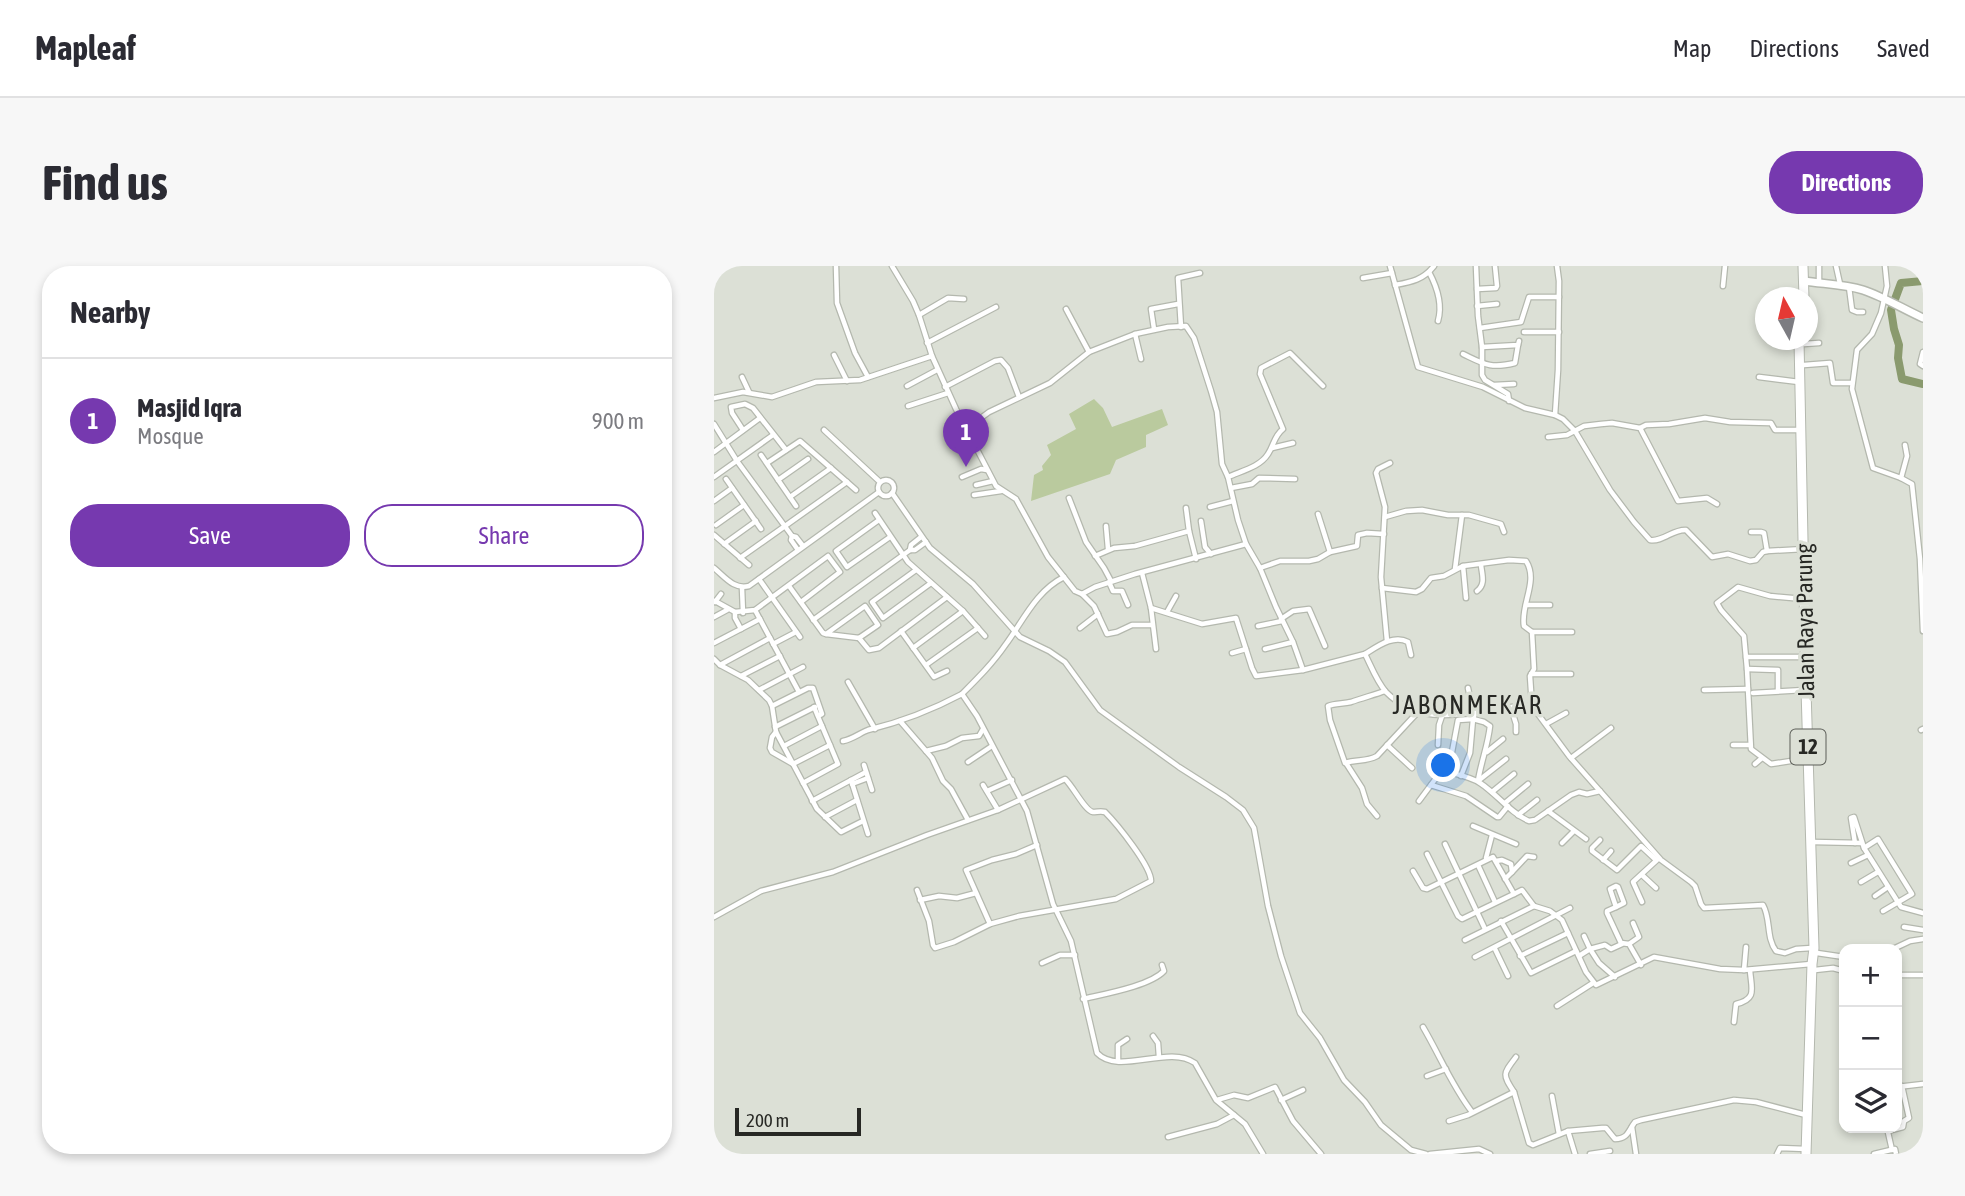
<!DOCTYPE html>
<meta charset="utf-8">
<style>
body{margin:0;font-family:"Asap Condensed",sans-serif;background:#f7f7f7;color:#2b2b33}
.controls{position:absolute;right:21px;bottom:21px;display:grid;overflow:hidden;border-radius:14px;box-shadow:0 4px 10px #0003}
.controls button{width:63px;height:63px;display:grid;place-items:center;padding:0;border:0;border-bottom:2px solid #e1e1e2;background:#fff;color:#2b2b33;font:35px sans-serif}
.compass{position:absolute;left:1041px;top:21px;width:63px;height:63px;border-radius:50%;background:#fff;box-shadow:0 4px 10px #0003;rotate:352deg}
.scale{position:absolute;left:21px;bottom:18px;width:126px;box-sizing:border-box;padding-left:7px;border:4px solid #272824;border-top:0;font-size:19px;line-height:24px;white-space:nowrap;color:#272824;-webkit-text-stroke:5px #dce0d6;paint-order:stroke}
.you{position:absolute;left:730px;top:500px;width:24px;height:24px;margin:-18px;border:5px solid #fff;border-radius:50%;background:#1a73e8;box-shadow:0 0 0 10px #1a73e833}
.badge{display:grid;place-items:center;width:46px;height:46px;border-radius:50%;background:#7639af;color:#fff;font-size:23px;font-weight:700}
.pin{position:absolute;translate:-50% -58px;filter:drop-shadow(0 2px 4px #0008)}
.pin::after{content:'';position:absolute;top:37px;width:24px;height:21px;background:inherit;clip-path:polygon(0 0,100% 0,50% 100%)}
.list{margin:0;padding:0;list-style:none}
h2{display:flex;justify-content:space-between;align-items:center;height:91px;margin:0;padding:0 28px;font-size:30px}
h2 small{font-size:23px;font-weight:400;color:#7c7c81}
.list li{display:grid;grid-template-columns:46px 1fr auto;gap:21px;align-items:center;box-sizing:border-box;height:126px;padding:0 28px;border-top:2px solid #e1e1e2}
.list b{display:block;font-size:26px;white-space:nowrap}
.list p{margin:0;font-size:23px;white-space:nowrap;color:#7c7c81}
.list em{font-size:23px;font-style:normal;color:#7c7c81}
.actions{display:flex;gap:14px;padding:21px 28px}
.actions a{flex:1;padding:16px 0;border:2px solid #7639af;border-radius:28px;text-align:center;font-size:24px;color:#7639af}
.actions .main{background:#7639af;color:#fff}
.icon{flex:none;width:38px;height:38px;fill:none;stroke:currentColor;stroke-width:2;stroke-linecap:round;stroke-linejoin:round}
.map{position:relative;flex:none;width:1209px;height:888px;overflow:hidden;border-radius:28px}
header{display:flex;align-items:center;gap:42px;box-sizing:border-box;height:98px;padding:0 35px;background:#fff;border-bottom:2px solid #e1e1e2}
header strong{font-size:33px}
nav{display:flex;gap:38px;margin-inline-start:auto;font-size:24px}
.intro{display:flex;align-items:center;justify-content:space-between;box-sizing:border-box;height:168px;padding:0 42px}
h1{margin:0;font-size:49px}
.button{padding:18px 32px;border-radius:28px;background:#7639af;color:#fff;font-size:24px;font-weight:700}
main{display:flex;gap:42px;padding:0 42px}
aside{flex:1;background:#fff;border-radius:28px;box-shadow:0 4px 10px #0003}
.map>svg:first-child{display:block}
</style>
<header>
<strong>Mapleaf</strong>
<nav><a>Map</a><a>Directions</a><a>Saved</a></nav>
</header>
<div class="intro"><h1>Find us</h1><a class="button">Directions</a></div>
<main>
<aside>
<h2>Nearby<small></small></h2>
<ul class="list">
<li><span class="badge">1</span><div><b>Masjid Iqra</b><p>Mosque</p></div><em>900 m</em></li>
</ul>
<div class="actions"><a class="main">Save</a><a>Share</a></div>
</aside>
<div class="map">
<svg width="1209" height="888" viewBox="0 0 1209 888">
<rect width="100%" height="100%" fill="#dce0d6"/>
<polygon fill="#baca9e" points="380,133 389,142 398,161 448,143 454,159 432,169 432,181 402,194 396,208 317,235 320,209 329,204 328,200 337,189 333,179 362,163 355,148"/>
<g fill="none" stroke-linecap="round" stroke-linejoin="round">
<polyline stroke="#8a9a6e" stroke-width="8" points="1209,15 1187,17 1177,44 1180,63 1185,79 1184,92 1188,113 1209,118"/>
<g stroke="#b4b8ae" stroke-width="7">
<g id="street">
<polyline points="122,0 123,37 141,87 154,111"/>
<polyline points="178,0 199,35 205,49 218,90"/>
<path d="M 676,0 L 704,101 L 769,121 L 811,142 L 841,149 L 849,153 L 861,165 L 896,224 L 920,256 L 936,274 C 949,276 959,263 972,264 L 998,291 L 1014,288 L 1036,295 L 1042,294 L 1049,286 L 1053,285 L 1090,283"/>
<polyline points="762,0 764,50 768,81 768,109 771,114 794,128 795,135"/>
<polyline points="1105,0 1105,16"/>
<polyline points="1122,0 1126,18"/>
<polyline points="1171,0 1173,20 1167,47 1158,68 1143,84 1138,123 1159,202 1187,212 1198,218 1206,293 1209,365"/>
<path d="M 715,6 C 723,21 729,38 724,55"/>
<polyline points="649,12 678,7"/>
<path d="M 681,19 C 697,16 709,14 720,0"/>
<polyline points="1009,20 1011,0"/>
<polyline points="1135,21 1138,44 1143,46 1149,46"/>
<polyline points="763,23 782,22 783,20 781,0"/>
<polyline points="763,40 783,38"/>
<polyline points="352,43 375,86"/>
<polyline points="205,49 234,32 250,33"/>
<polyline points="467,61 464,12 486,7"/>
<polyline points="766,62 807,56 815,31 845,31"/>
<polyline points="440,63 437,43 464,38"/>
<polyline points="810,66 845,66"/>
<polyline points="421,68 427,93"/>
<polyline points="213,77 282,41"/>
<polyline points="1090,78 1105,77"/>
<polyline points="768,81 804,79 805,75"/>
<path d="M 749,88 C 770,98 776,103 801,97 L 804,79"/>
<polyline points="120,89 133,115"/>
<polyline points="1090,99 1116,97 1119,117 1138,117"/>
<polyline points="1209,100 1206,98 1209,86"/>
<polyline points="28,111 35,126"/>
<polyline points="1045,111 1085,116"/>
<polyline points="780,119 800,118"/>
<polyline points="193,120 223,104"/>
<polyline points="231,121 281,95 287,94 294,102 305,131"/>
<path d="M 0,132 L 29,126 L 58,131 L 102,116 L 146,114 L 218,90 L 242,143 L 282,220 L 302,233 L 334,291 L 361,325 L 368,328 L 381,321 L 421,308 L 532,278 L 546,302 L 562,341 L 579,376 L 589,404 L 651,388 C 657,400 663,416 672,426 C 715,469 767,438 818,440 L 855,490 L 947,594 L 977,616 L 981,620 L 987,638 L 990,642 L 1049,639 C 1057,653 1052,672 1062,685 L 1071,687 L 1082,683 L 1098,682"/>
<polyline points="194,140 234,127"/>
<polyline points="841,149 844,104 845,15 843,0"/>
<polyline points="0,158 23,195 78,270 82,271 89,280"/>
<polyline points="926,162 932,159 955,158 991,152 1016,156 1055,157 1057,157 1061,164 1087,164"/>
<polyline points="252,163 275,146 336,117 375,86 421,68 454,61 472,60 480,72 497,125 503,146 508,198 514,211 524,254 532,278"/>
<polyline points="29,164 18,147 17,141 31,138 39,142 72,184"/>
<polyline points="110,164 166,216"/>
<polyline points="834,171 853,169 870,160 887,158 898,157 926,162 964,235 993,232 1003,238"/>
<polyline points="558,182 579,177"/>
<polyline points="0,186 46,152"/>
<polyline points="47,189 82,240"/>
<polyline points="53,197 86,175 142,224"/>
<polyline points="0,211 59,169"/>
<polyline points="248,211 267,203 273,204"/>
<path d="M 514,211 C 527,205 546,201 554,188 C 560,179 560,170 569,163 L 546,108 L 547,102 L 576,87 L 609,120"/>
<polyline points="1187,212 1193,190 1191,179"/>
<polyline points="12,213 47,263"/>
<circle cx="172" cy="222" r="8"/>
<polyline points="64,214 94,193"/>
<polyline points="262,219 279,215"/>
<polyline points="517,222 538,218 545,212 581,213"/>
<polyline points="178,227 216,282 259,318 306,371 335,385 351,396 386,444 465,501 512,531 529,544 540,562 554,640 567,690 586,747 606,772 630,814 651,836 667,859 697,884 712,888"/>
<polyline points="260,229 287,225"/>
<polyline points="76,231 117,202"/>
<polyline points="355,232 372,276 390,302 397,315"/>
<polyline points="0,235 18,222"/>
<polyline points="496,241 519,235"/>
<polyline points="161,247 194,296 249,345 271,370"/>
<polyline points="604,248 616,286"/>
<polyline points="671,251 692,245 708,244 734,249 755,249 787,258 790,266"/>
<polyline points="165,254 122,285 133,301 176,271"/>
<polyline points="487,255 491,281 497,288"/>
<polyline points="2,259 30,239"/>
<polyline points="392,260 394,283"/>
<polyline points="475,265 482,293"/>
<polyline points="1037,266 1047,266 1050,267 1053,285"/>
<polyline points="0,269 35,299"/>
<polyline points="78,270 77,274 84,284"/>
<polyline points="10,278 42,255"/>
<polyline points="196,284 197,279 207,271"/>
<polyline points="381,290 400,282 421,280 475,265 472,242"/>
<polyline points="26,292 133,216"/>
<polyline points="749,300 752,332"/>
<path d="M 0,302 C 11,311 20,324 35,320 L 165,226"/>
<polyline points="546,302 566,295 595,295 604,293 616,286 643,280 644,269 653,267 670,268"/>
<polyline points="741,303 748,249"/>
<polyline points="202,304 158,336 169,352 217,317"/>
<polyline points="428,307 437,342 442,383"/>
<path d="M 350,311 C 322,325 309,355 292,378 C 279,397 264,412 248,428 L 263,450 L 313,545 L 339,638 L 357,675 L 383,787 C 405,810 454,778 481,797 L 502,834 L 531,858 L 549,888"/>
<polyline points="45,313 86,371"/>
<polyline points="395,316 399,325 408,325 414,339"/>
<polyline points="75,320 109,367 112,368 145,372 164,359 151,340 112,368"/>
<polyline points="28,322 29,347"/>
<path d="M 668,322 L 702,326 L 708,323 L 717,312 L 730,310 L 749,300 L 795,294 L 812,295 C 825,315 806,339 810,360 L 818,366 L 820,403 L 816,410 L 818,440"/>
<path d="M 763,325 C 772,318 768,309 767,299"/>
<polyline points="368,328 380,340 393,368 403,366 418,359 438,359"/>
<polyline points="1089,333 1056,330 1024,321 1003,337 1007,344 1030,370 1033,403 1037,483 1057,498 1096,492"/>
<polyline points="1,335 21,346 41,344 114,290 126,306 87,336"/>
<polyline points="1,336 7,328"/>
<polyline points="812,339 836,339"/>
<polyline points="437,342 488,358 522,352 538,402 542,410 589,404"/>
<polyline points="41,344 85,426"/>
<polyline points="21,346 21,352 27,363"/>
<polyline points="453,346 462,330"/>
<polyline points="0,351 13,344"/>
<polyline points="567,353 579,345 595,343 611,380"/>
<polyline points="99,354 196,284 201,284 212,276"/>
<polyline points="544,360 568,355"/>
<polyline points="366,362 384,348"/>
<polyline points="187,365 220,411 233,405"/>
<polyline points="818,366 858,366"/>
<polyline points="145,372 155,384 165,382 233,331"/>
<polyline points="673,375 667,311 671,241 662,207 664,203 676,197"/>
<polyline points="0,377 46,353"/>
<polyline points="59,378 82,366"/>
<polyline points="199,382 249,345"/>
<polyline points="551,383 579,376"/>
<polyline points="518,387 532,383"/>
<path d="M 651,388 C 664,380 680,368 694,376 L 697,389"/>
<polyline points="1032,391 1091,391"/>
<polyline points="0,393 6,399 34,414 55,434 58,440 62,466 103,543 127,566 149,555"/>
<polyline points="6,399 56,372"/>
<polyline points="212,399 264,362"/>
<polyline points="1033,403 1064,404 1064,425"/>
<polyline points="817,408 857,408"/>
<polyline points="27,410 66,390"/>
<polyline points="134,416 161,463"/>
<polyline points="754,422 759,446"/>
<polyline points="45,424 89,401"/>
<polyline points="990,424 1034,423"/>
<path d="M 671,425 C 660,429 648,432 637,436 C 629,438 621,437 614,440 L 616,454 L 631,497 C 643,493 652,496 663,490 L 703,447"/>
<polyline points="1039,427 1090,424"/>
<polyline points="58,440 94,422 99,422 108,448 104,450"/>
<polyline points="797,442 802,458 802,466"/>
<polyline points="186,455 218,492 229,515 237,523 254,554"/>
<polyline points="832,458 852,447"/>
<polyline points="61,461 101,441"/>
<polyline points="1207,464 1209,463"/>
<polyline points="62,466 58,471 56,482 58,486 79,498 116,479"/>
<path d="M 129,475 C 139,473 146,467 154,464 C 187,456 218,444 248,428"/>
<polyline points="673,479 698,502"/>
<polyline points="724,479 725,459 728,450"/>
<polyline points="1019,479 1036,479"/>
<polyline points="70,480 108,460"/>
<polyline points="212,485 232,480 248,472 265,470 269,463"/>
<polyline points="773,486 789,473"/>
<polyline points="857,492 897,462"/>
<polyline points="254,496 278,480"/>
<polyline points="632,497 648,522 653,538 663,550"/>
<polyline points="1041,498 1048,492"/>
<polyline points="150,499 158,524"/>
<path d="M 728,504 C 740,508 755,510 766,517 C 783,528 796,547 815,555 L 821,554 L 857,529 L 865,526 L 873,528 L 886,525"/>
<path d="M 747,510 L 756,487 L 759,453 L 770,456 L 776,460 C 774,479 767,496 764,515"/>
<polyline points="137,514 154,568"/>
<polyline points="764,515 792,493"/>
<polyline points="89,517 124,498 100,441"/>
<polyline points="138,518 154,512"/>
<polyline points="269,519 284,544"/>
<polyline points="717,519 752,530 783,551 785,551 794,540"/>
<polyline points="273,525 298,514"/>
<polyline points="778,526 800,508"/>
<polyline points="98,535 152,506"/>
<polyline points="705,535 728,504 738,486 744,454 759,453 762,445"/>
<polyline points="791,537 814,518"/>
<polyline points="834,545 872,573"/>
<polyline points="804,549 823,534"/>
<polyline points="111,551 143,534"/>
<polyline points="759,560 802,578"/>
<polyline points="886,574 878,582 878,585 903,604 927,580 942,594"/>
<polyline points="1099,576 1148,577"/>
<polyline points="848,577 860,565"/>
<polyline points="1141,577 1137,552 1140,551 1150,582 1187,641 1209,647"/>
<polyline points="731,578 771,663"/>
<polyline points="1150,582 1164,573 1198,628 1169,645"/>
<polyline points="713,588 744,650 748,653 800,628"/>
<polyline points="772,592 778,569"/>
<polyline points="889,594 897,585"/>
<polyline points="782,595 788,594 797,598 798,606 791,613"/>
<polyline points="1137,597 1154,589"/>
<polyline points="764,599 781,636"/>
<polyline points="699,605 709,622 713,623 779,591 800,628 808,624 820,640 836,645 848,654 872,706 882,719 940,691 1006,703 1030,704 1097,698"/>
<polyline points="798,606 813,590 820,591"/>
<polyline points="928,609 942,622"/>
<polyline points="1147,616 1164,606"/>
<polygon points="902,620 904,621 910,637 902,641 896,623"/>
<polyline points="203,624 215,655 219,679 221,682 240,676 276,658"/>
<polyline points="1161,630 1174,621"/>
<polyline points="206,634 225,630 243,632 262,627"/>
<polyline points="928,636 919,616 943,594"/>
<polyline points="902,641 893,645 893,647 907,677 915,678 927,699"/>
<path d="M 0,651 L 47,625 L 119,606 L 213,569 L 284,544 L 351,513 C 359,520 371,545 379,546 C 383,546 387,545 391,546 C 403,558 437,600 437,615 L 402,633 L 305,650 L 276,658 L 252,604 L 278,594 L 302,588 L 323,579"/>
<polyline points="787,655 817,707 862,685"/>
<polyline points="1190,661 1209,664"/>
<polyline points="870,670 876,683 891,679 897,683 908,678"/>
<polyline points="751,674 820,640"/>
<polyline points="915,678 925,671 919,657"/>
<polyline points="781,683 794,710"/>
<polyline points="1179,683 1196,675 1209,673"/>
<polyline points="1103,687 1130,691"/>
<polyline points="806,690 854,667"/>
<polyline points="865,690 876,683 885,697 901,711"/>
<polyline points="761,691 856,642"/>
<polyline points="328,697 346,689 361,689"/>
<polyline points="1030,704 1032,681"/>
<polyline points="1101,704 1119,702 1130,705"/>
<polyline points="1183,709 1209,709"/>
<path d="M 369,733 C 390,728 436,720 450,705 L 448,699"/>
<polyline points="843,740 879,717"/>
<path d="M 1020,756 L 1022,738 C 1044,733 1037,722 1036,704"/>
<path d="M 709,761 C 726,790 738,820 758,846"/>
<polyline points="439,770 444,777 445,791"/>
<polyline points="404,795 404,779 413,773"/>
<polyline points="713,810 732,803"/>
<polyline points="1183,821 1209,818"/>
<path d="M 800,826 C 788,808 789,808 802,791"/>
<polyline points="838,830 845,868"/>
<polyline points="503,834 520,829 534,832 561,821 579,855 607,888"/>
<polyline points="567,834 589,824"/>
<path d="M 735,855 L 754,849 L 800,826 L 815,877 L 819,879 L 854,865 L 888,862 L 892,862 L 901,873 C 914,873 914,865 921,856 L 927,854 L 1020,834 L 1042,836 L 1092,849"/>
<polyline points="918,861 922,888"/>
<polyline points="1173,862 1178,884"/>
<polyline points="854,865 861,888"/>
<polyline points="1174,865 1189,861 1190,855 1195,852 1188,820"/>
<polyline points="454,871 503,858 520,849"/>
<polyline points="716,888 765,883 776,888"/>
<polyline points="876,888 896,885"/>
<polyline points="1063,888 1066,882 1092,883"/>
<polyline points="1160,888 1181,883 1182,888"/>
</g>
</g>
<g stroke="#b4b8ae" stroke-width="10">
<path id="secondary" d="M 1090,15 C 1109,18 1130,18 1149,24 C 1170,31 1189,43 1209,52"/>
</g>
<g stroke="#b4b8ae" stroke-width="11">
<g id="highway">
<polyline points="1089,0 1090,32"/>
<polyline points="1085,74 1092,424 1100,682 1098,698 1092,888"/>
</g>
</g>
<use href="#street" stroke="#fff" stroke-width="4.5"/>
<use href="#secondary" stroke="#fff" stroke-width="7"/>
<use href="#highway" stroke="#fff" stroke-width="9"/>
</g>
<g text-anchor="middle" stroke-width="7" stroke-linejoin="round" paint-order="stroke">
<rect fill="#dce0d6" stroke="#5d5f59" stroke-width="2" x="1076.5" y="463.5" width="35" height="35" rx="5"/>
<g font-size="21" font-weight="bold" fill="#272824">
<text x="1094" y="488">12</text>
</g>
<g font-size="23" fill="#272824" stroke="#dce0d6">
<text transform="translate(1091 355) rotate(-91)" y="8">Jalan Raya Parung</text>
</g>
<g font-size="26" letter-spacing="2" fill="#272824" stroke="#dce0d6">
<text x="754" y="448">JABONMEKAR</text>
</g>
</g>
</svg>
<div class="controls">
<button>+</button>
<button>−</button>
<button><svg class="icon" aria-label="layers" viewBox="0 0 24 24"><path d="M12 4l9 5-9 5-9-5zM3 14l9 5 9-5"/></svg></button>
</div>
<svg class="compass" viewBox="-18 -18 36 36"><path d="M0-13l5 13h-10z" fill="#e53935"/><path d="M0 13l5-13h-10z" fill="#7c7c81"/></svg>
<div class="scale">200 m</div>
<div class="you"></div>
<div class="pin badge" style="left:252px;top:201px">1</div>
</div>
</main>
